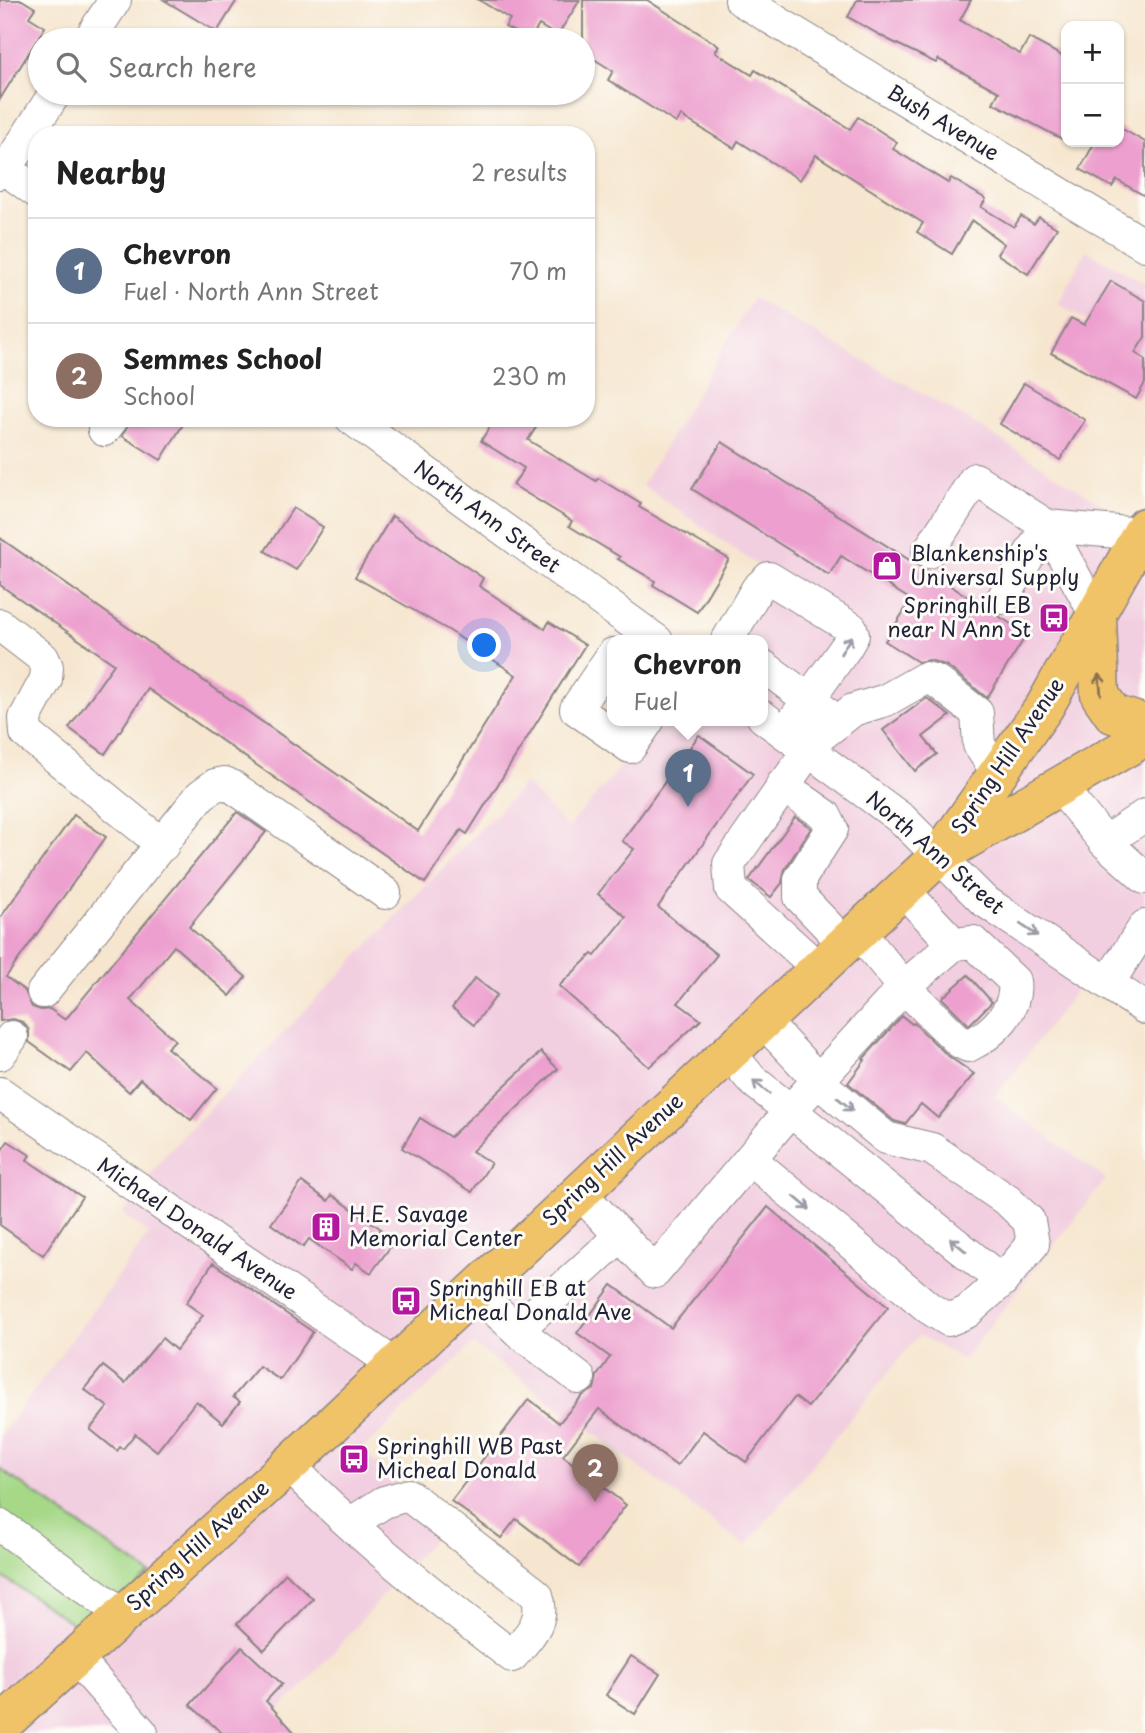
<!DOCTYPE html>
<meta charset="utf-8">
<style>
body{margin:0;font-family:"Playpen Sans",sans-serif;background:#f2f2f2;color:#222}
.controls{position:absolute;right:21px;top:21px;display:grid;overflow:hidden;border-radius:14px;box-shadow:0 2px 5px #0004}
.controls button{width:63px;height:63px;display:grid;place-items:center;padding:0;border:0;border-bottom:2px solid #e0e0e0;background:#fff;color:#222;font:35px sans-serif}
.you{position:absolute;left:485px;top:646px;width:24px;height:24px;margin:-18px;border:5px solid #fff;border-radius:50%;background:#1a73e8;box-shadow:0 0 0 10px #1a73e833}
.badge{display:grid;place-items:center;width:46px;height:46px;border-radius:50%;background:#b5179e;color:#fff;font-size:23px;font-weight:700}
.pin{position:absolute;translate:-50% -58px;filter:drop-shadow(0 2px 4px #0008)}
.pin::after{content:'';position:absolute;top:37px;width:24px;height:21px;background:inherit;clip-path:polygon(0 0,100% 0,50% 100%)}
.popup{position:absolute;left:607px;top:635px;width:161px;height:91px;box-sizing:border-box;display:grid;place-content:center;border-radius:14px;background:#fff;filter:drop-shadow(0 2px 5px #0005);font-size:23px;white-space:nowrap;color:#767676}
.popup b{font-size:26px;color:#222}
.popup::after{content:'';position:absolute;left:50%;top:100%;margin-left:-14px;border:14px solid transparent;border-top-color:#fff}
.list{margin:0;padding:0;list-style:none}
h2{display:flex;justify-content:space-between;align-items:center;height:91px;margin:0;padding:0 28px;font-size:30px}
h2 small{font-size:23px;font-weight:400;color:#767676}
.list li{display:grid;grid-template-columns:46px 1fr auto;gap:21px;align-items:center;box-sizing:border-box;height:105px;padding:0 28px;border-top:2px solid #e0e0e0}
.list b{display:block;font-size:26px;white-space:nowrap}
.list p{margin:0;font-size:23px;white-space:nowrap;color:#767676}
.list em{font-size:23px;font-style:normal;color:#767676}
.icon{flex:none;width:38px;height:38px;fill:none;stroke:currentColor;stroke-width:2;stroke-linecap:round;stroke-linejoin:round}
.map{position:relative;flex:none;width:1145px;height:1733px;overflow:hidden}
.search{position:absolute;background:#fff;box-shadow:0 2px 5px #0004;left:28px;top:28px;width:567px;height:77px;display:flex;align-items:center;gap:18px;box-sizing:border-box;padding:0 24px;border-radius:38px;color:#767676;font-size:26px}
.panel{position:absolute;background:#fff;box-shadow:0 2px 5px #0004;left:28px;top:126px;width:567px;height:301px;border-radius:28px}
.map>svg:first-child{display:block}
</style>
<div class="map">
<svg width="1145" height="1733" viewBox="0 0 1145 1733">
<rect width="100%" height="100%" fill="#fdfcf7"/>
<filter id="ink" filterUnits="userSpaceOnUse"><feTurbulence type="fractalNoise" baseFrequency=".0143" numOctaves="2"/><feDisplacementMap in="SourceGraphic" scale="14" xChannelSelector="R" yChannelSelector="G"/><feConvolveMatrix kernelMatrix="1 2 1 2 8 2 1 2 1" color-interpolation-filters="sRGB"/></filter>
<filter id="wash" filterUnits="userSpaceOnUse"><feTurbulence type="fractalNoise" baseFrequency=".00686" numOctaves="4" result="noise"/><feDisplacementMap in="SourceGraphic" scale="28" xChannelSelector="R" yChannelSelector="G"/><feGaussianBlur stdDeviation="1.57" result="paint"/><feColorMatrix in="noise" values="0 0 0 0 0 0 0 0 0 0 0 0 0 0 0 0 0 1.4 0 .05"/><feComposite in="paint" operator="in"/></filter>
<g filter="url(#wash)">
<rect width="100%" height="100%" fill="#f6e6cf"/>
<g fill="#f2cfe0">
<polygon points="1086,250 1145,285 1145,356 1058,304"/>
<polygon points="753,298 969,420 1145,531 1145,1023 1083,981 995,1097 1106,1179 963,1360 919,1335 746,1546 473,1344 362,1450 444,1526 301,1689 253,1733 0,1733 0,1576 86,1632 149,1574 0,1469 0,1437 149,1234 122,1214 166,1154 525,783 568,828 659,721 763,721 763,641 713,641 757,565 642,485"/>
</g>
<polygon fill="#a6d888" stroke="#647d62" stroke-width="2" points="0,1469 150,1574 86,1632 0,1575"/>
<g id="blocks">
<g fill="#eda0cf">
<polygon points="0,0 22,0 35,8 29,17 45,27 0,99"/>
<polygon points="164,0 237,0 217,32"/>
<polygon points="479,0 580,0 557,36 539,25 530,40 505,27 510,19"/>
<polygon points="583,0 647,0 719,46 715,52 752,75 755,70 850,129 858,117 897,142 893,149 948,183 951,178 986,199 981,207 1014,227 1021,216 1034,224 1039,217 1057,228 1028,274 997,254 1004,244 972,220 952,254 917,232 923,223 816,155 800,180 738,141 734,148 681,116 676,123 608,80 613,71 583,52"/>
<polygon points="857,0 971,0 960,20 1020,54 1029,38 1066,58 1066,141 993,103 999,92 938,59 936,63 889,40 848,17"/>
<polygon points="1119,127 1145,142 1145,196 1117,180 1112,187 1080,169 1095,142 1119,142"/>
<polygon points="1111,281 1145,301 1145,337 1135,353 1145,359 1145,383 1136,399 1051,353 1071,318 1084,325"/>
<polygon points="1024,383 1085,420 1060,460 1000,424"/>
<polygon points="131,418 187,418 161,460 122,436"/>
<polygon points="495,418 542,418 528,440 596,481 598,478 641,504 639,507 729,559 697,612 653,585 655,581 618,559 620,557 569,526 572,521 513,485 524,468 481,441"/>
<polygon points="722,442 1027,634 987,698 947,666 930,660 918,662 885,641 911,600 841,556 829,575 692,489"/>
<polygon points="293,508 323,527 296,570 265,551"/>
<polygon points="392,516 483,578 479,586 545,629 549,622 585,645 467,834 461,830 425,883 148,689 105,754 69,728 114,664 0,585 0,538 418,831 516,675 450,631 355,577"/>
<polygon points="927,698 950,716 923,737 937,754 915,771 883,730"/>
<polygon points="699,735 753,774 658,907 717,955 678,1003 701,1020 649,1067 559,986 592,954 595,956 626,917 598,894 634,849 622,841"/>
<polygon points="237,812 266,832 189,927 246,977 230,996 174,946 130,1000 175,1040 167,1048 217,1088 191,1120 140,1079 129,1092 87,1053 71,1072 29,1042 29,1030 23,1022 13,1019 0,1021 0,918 74,815 106,837 6,977 25,991 32,1007 41,1010 50,1009 65,1020"/>
<polygon points="795,817 811,828 785,869 782,883 771,897 749,880"/>
<polygon points="968,975 992,1002 969,1025 942,998"/>
<polygon points="475,978 497,995 474,1025 452,1008"/>
<polygon points="902,1016 912,1024 914,1023 947,1055 974,1074 938,1118 921,1104 905,1124 894,1121 848,1083 865,1060 863,1059"/>
<polygon points="541,1052 558,1069 472,1151 491,1163 472,1192 402,1148 420,1118 450,1137"/>
<polygon points="8,1141 30,1155 27,1160 82,1197 43,1255 0,1225 0,1153"/>
<polygon points="302,1182 328,1201 332,1195 381,1229 376,1235 391,1246 371,1273 356,1263 352,1269 309,1239 303,1247 271,1224"/>
<polygon points="768,1207 888,1307 808,1407 795,1397 746,1462 703,1431 677,1466 599,1409 563,1456 626,1505 579,1567 516,1519 501,1538 451,1501 529,1399 559,1423 582,1396 594,1389 597,1376 610,1357 577,1333 612,1285 671,1328"/>
<polygon points="213,1263 313,1332 280,1380 259,1366 233,1397 240,1402 223,1423 196,1401 157,1451 135,1434 123,1449 120,1447 117,1451 90,1429 108,1407 84,1389 103,1366 125,1383 162,1338 176,1350 203,1315 186,1303"/>
<polygon points="286,1573 313,1599 264,1650 237,1624"/>
<polygon points="242,1647 282,1684 266,1701 295,1733 222,1733 190,1705"/>
<polygon points="631,1656 660,1674 635,1714 606,1695"/>
</g>
</g>
</g>
<g filter="url(#ink)">
<use href="#blocks" fill-opacity="0" stroke="#8c8485" stroke-width="2"/>
<g fill="none" stroke-linecap="round" stroke-linejoin="round">
<g stroke="#8c8485" stroke-width="34">
<g id="minor">
<polyline points="741,0 1145,245"/>
<polyline points="89,40 115,0"/>
<polyline points="0,165 37,192"/>
<polyline points="0,173 6,169 55,93"/>
<polyline points="351,418 657,641"/>
<polyline points="104,430 113,418"/>
<polyline points="928,552 975,479 1047,526 1003,598"/>
<polyline points="1097,617 1047,526 1141,534"/>
<polyline points="0,625 43,658 47,667 46,679 25,718 26,733 163,845"/>
<polyline points="727,641 757,589 769,578 851,628 853,635 846,647 785,733"/>
<polyline points="613,654 576,709 630,747 648,721"/>
<polyline points="763,666 824,711"/>
<polyline points="763,717 903,820 983,900 1145,1008"/>
<polyline points="782,785 825,815 832,829 800,879 800,897 845,944"/>
<polyline points="1059,786 1105,842"/>
<polyline points="1145,815 1105,842 1145,878"/>
<path d="M 903,890 L 954,944 L 973,942 L 1014,981 C 1018,1010 993,1034 968,1046 L 960,1042 L 904,987 L 954,944"/>
<polyline points="818,968 731,889 729,864 817,738 853,710 886,700 925,678 936,681 977,713 979,745 998,773"/>
<polyline points="1108,983 1145,926"/>
<polyline points="43,992 201,795 215,785 225,783 233,787 385,893"/>
<polyline points="729,1052 752,1080 1002,1281 1033,1244 1029,1221 1008,1201 932,1149 886,1138 828,1090 763,1021"/>
<polyline points="0,1054 12,1037"/>
<polyline points="0,1093 394,1364"/>
<polyline points="750,1159 929,1308 948,1320 967,1312 1002,1281"/>
<polyline points="579,1192 655,1272 790,1111 904,987 858,931"/>
<polyline points="474,1291 523,1335 579,1378"/>
<polyline points="517,1330 620,1236"/>
<path d="M 289,1465 C 357,1536 434,1596 512,1656 C 529,1636 546,1621 537,1595 L 408,1495 L 384,1502 L 350,1524"/>
<polyline points="0,1525 122,1614"/>
<polyline points="75,1657 142,1733"/>
</g>
</g>
<g stroke="#8c8485" stroke-width="41">
<g id="major">
<polyline points="1097,617 1100,695 1113,714 1145,724"/>
<polyline points="952,848 1145,737"/>
<polyline points="0,1726 289,1465 941,854 1045,706 1145,527"/>
</g>
</g>
<use href="#minor" stroke="#fff" stroke-width="32"/>
<use href="#major" stroke="#f1c369" stroke-width="38"/>
</g>
<defs><path id="oneway-shaft" d="M-6 0H5M1.5-3L5.5 0L1.5 3" fill="none" stroke-width="1.6" stroke-linecap="round" stroke-linejoin="round" transform="scale(1.75)"/></defs>
<g stroke="#9c9ca7">
<use href="#oneway-shaft" transform="translate(846 645) rotate(-59)"/>
<use href="#oneway-shaft" transform="translate(1029 930) rotate(34)"/>
<use href="#oneway-shaft" transform="translate(761 1087) rotate(-141)"/>
<use href="#oneway-shaft" transform="translate(845 1104) rotate(39)"/>
<use href="#oneway-shaft" transform="translate(802 1203) rotate(40)"/>
<use href="#oneway-shaft" transform="translate(958 1245) rotate(-141)"/>
</g>
<use stroke="#8a7252" href="#oneway-shaft" transform="translate(1100 684) rotate(-95)"/>
</g>
<defs>
<g id="shop-square" transform="scale(1.575)"><rect x="-9" y="-9" width="18" height="18" rx="4" fill="#b5179e" stroke="#fdfcf7"/><path d="M-5-2.5h2.3a2.7 3.5 0 0 1 5.4 0H5L5.5 6h-11ZM-1.5-2.5h3a1.5 2.3 0 0 0-3 0Z" fill="#fff"/></g>
<g id="bus-square" transform="scale(1.575)"><rect x="-9" y="-9" width="18" height="18" rx="4" fill="#b5179e" stroke="#fdfcf7"/><path d="M-5-6H5V4H4V6H2V4H-2V6H-4V4H-5ZM-3.5-4V0h7V-4ZM-3.5 1.2v1.5H-2V1.2ZM2 1.2v1.5H3.5V1.2Z" fill="#fff"/></g>
<g id="building-square" transform="scale(1.575)"><rect x="-9" y="-9" width="18" height="18" rx="4" fill="#b5179e" stroke="#fdfcf7"/><path d="M-4-6H4V6H1V3H-1V6H-4ZM-2.5-4.3h1.7v1.8h-1.7ZM.8-4.3h1.7v1.8H.8ZM-2.5-1h1.7V.8h-1.7ZM.8-1h1.7V.8H.8Z" fill="#fff"/></g>
</defs>
<g fill-rule="evenodd">
<use href="#shop-square" x="887" y="566"/>
<use href="#bus-square" x="1054" y="618"/>
<use href="#building-square" x="326" y="1227"/>
<use href="#bus-square" x="406" y="1301"/>
<use href="#bus-square" x="354" y="1459"/>
</g>
<g text-anchor="middle" stroke-width="6" stroke-linejoin="round" paint-order="stroke">
<g font-size="21" fill="#22223b" stroke="#fdfcf7">
<text transform="translate(943 123) rotate(31)" y="7">Bush Avenue</text>
<text transform="translate(487 517) rotate(36)" y="7">North Ann Street</text>
<text transform="translate(1008 756) rotate(-56)" y="7">Spring Hill Avenue</text>
<text transform="translate(935 853) rotate(41)" y="7">North Ann Street</text>
<text transform="translate(613 1160) rotate(-43)" y="7">Spring Hill Avenue</text>
<text transform="translate(197 1229) rotate(34)" y="7">Michael Donald Avenue</text>
<text transform="translate(198 1546) rotate(-42)" y="7">Spring Hill Avenue</text>
</g>
<g font-size="21" fill="#22223b" stroke="#fdfcf7" text-anchor="start">
<text x="910" y="561">Blankenship's<tspan x="910" dy="24">Universal Supply</tspan></text>
<text x="1031" y="613" text-anchor="end">Springhill EB<tspan x="1031" dy="24">near N Ann St</tspan></text>
<text x="349" y="1222">H.E. Savage<tspan x="349" dy="24">Memorial Center</tspan></text>
<text x="429" y="1296">Springhill EB at<tspan x="429" dy="24">Micheal Donald Ave</tspan></text>
<text x="377" y="1454">Springhill WB Past<tspan x="377" dy="24">Micheal Donald</tspan></text>
</g>
</g>
</svg>
<div class="controls">
<button>+</button>
<button>−</button>
</div>
<div class="you"></div>
<div class="pin badge" style="left:688px;top:807px;background:#5c6f8a">1</div>
<div class="popup"><b>Chevron</b>Fuel</div>
<div class="pin badge" style="left:595px;top:1502px;background:#8d6e63">2</div>
<div class="search"><svg class="icon" aria-label="search" viewBox="0 0 24 24"><circle cx="10" cy="10" r="6"/><path d="M15 15l6 6"/></svg>Search here</div>
<section class="panel">
<h2>Nearby<small>2 results</small></h2>
<ul class="list">
<li><span class="badge" style="background:#5c6f8a">1</span><div><b>Chevron</b><p>Fuel · North Ann Street</p></div><em>70 m</em></li>
<li><span class="badge" style="background:#8d6e63">2</span><div><b>Semmes School</b><p>School</p></div><em>230 m</em></li>
</ul>
</section>
</div>
